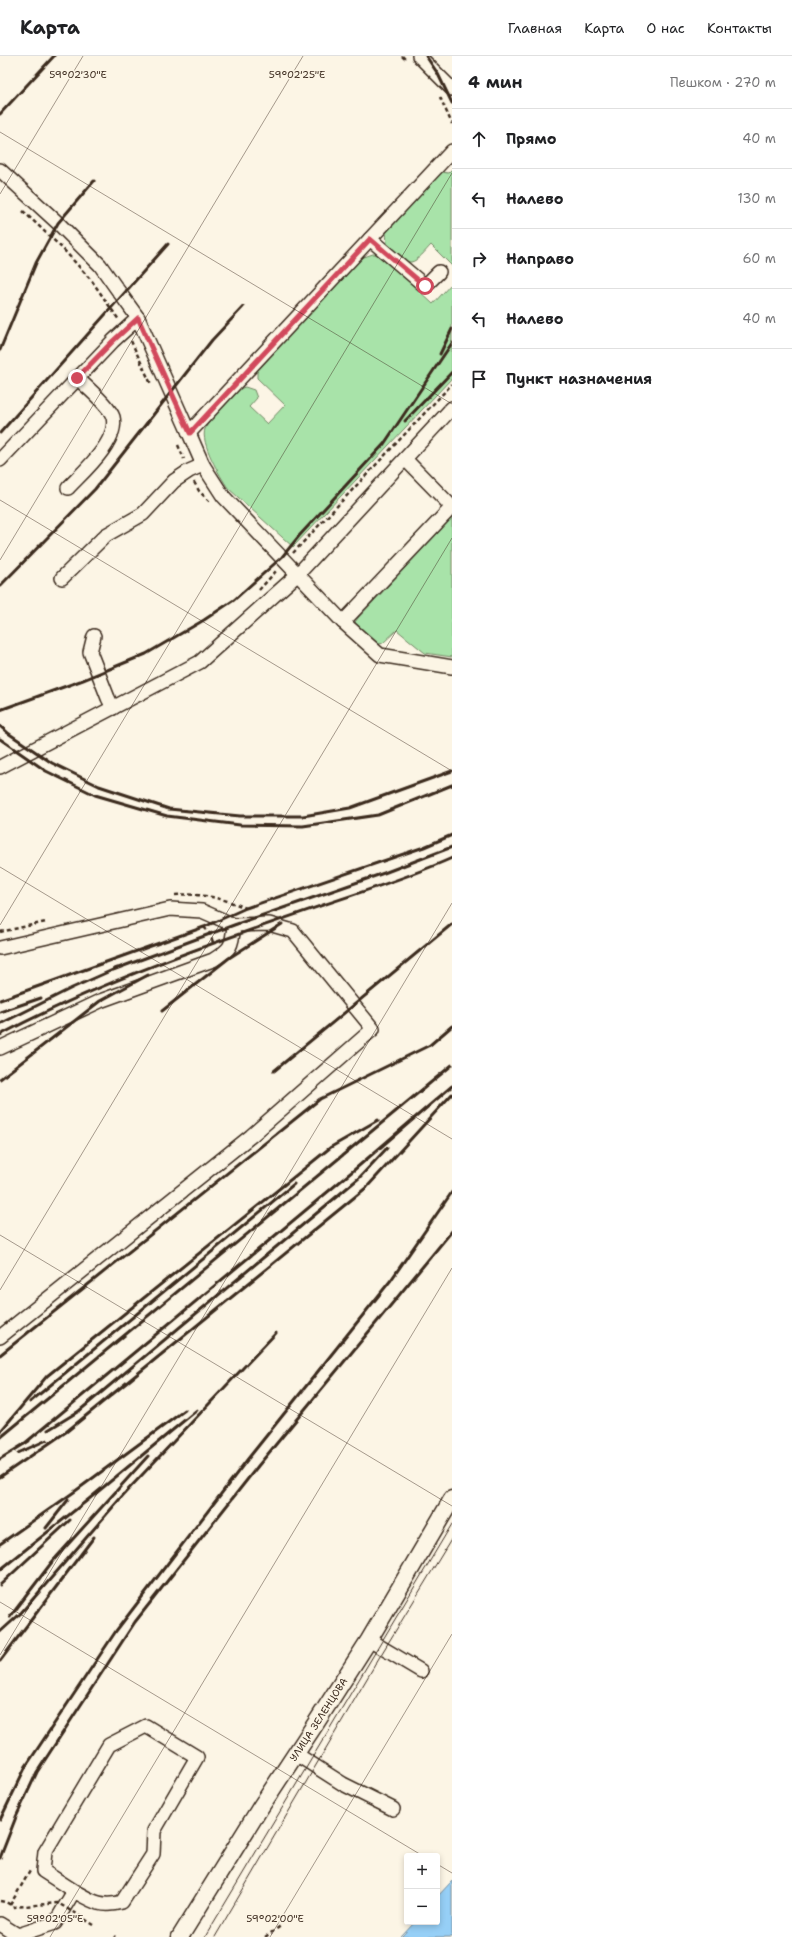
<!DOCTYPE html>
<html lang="ru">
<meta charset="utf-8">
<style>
body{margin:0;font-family:"Shantell Sans",sans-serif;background:#f2f2f2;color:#202124}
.controls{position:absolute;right:12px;bottom:12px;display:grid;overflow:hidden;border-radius:4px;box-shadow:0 2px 6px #0003}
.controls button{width:36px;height:36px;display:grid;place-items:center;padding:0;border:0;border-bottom:1px solid #e0e0e0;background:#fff;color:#202124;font:20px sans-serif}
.stop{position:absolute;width:12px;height:12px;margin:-9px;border:3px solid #d1495b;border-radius:50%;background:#fff}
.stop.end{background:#d1495b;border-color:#fff;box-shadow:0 1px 4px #0008}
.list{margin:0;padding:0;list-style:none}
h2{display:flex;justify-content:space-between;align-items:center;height:52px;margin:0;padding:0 16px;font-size:17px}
h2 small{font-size:13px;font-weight:400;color:#757577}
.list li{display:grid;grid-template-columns:26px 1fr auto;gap:12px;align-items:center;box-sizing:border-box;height:60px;padding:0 16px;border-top:1px solid #e0e0e0}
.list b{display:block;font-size:15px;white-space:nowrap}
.list em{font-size:13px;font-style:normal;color:#757577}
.icon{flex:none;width:22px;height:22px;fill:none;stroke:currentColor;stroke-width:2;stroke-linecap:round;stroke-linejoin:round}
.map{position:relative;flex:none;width:452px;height:1881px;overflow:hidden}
header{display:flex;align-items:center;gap:24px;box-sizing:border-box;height:56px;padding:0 20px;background:#fff;border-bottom:1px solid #e0e0e0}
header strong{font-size:19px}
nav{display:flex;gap:22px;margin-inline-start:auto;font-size:14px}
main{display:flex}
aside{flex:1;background:#fff}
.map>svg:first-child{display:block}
</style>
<header>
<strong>Карта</strong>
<nav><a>Главная</a><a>Карта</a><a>О нас</a><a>Контакты</a></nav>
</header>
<main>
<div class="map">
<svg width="452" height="1881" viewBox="0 0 452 1881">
<rect width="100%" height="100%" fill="#fcf5e5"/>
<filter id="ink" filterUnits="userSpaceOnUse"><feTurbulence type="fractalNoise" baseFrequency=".025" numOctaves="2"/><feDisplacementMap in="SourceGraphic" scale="8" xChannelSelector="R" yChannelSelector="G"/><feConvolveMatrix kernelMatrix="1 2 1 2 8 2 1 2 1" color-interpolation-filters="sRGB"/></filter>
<g filter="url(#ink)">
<g fill="#a8e3a9" stroke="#728664">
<path d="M 452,113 L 452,210 L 431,189 C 426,194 418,205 411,206 C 403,207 391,197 388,190 C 386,186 387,181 386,177 L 442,116 L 448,117 Z"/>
<path d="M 373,198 L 379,198 L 385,203 L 433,248 L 452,227 L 452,322 L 293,491 L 228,432 C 220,420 200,387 205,373 C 209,363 232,342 239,333 L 245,331 L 254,334 L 257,342 L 249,351 L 267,368 L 285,349 L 257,322 L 257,315 L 361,202 Z"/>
<polygon points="452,462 452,601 425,597 397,574 383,587 376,589 358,574 355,566 358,562"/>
</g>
<polygon fill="#96cff6" stroke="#728da0" points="452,1825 452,1881 401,1881 415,1866 437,1866 437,1841"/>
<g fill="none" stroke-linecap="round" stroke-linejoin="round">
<g stroke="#3b2a1e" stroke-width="16">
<g id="minor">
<polyline points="419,0 452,33"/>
<polyline points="0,114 58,167 100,209 117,233 138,262 189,377 452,95"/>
<polyline points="370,183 425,230 439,216"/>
<polyline points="189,377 203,409 223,440 343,566 380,599 452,611"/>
<polyline points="405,403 452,451"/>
<polyline points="0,404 113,285 138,262"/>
<path d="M 68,432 C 83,416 119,385 113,361 C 110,351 86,330 77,322"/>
<polyline points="62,522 106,479 143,458 174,425 189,415 203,409"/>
<polyline points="343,566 452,451"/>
<polyline points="94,580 90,596 108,642 113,652"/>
<polyline points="0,711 200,606 298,518 452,352"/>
<path d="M 0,892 L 170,853 L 202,855 L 234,869 C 232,891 231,893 213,904 L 100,945 L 0,992"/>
<polyline points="0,1281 251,1080 373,973 293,875 269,868 234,869"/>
<polyline points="369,1584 421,1615"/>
<polyline points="296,1698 343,1728 393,1753"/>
<polyline points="0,1868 21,1881"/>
<path d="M 17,1881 L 18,1879 L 55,1867 L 74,1835 L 43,1815 L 45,1796 L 109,1689 L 146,1670 L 197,1701 L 154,1775 L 153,1798 L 122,1846 C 101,1852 92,1845 74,1835"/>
</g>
</g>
<g stroke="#3b2a1e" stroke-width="19">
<g id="major">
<path id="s1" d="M 180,1881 L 260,1752 L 316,1667 L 369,1584 L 452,1443"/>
</g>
</g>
<g stroke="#3b2a1e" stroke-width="2.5" stroke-dasharray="4 3" stroke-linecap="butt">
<polyline points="402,0 406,4"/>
<polyline points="440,41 452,68"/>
<polyline points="23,155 63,193 92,225 119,264"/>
<polyline points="131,285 151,328"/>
<polyline points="178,389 184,403"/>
<polyline points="194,426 199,435 211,447"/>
<polyline points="293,497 452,328"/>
<polyline points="259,534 277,514"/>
<path d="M 175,839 C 200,837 223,842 246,852"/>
<polyline points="204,871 210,878 214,889"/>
<polyline points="0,876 46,866"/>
<polyline points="10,1849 30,1815"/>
<polyline points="114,1880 115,1881"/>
<polyline points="265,1881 282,1869"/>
</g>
<use href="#minor" stroke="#fcf5e5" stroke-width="13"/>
<use href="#major" stroke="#fcf5e5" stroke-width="16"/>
<g stroke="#3b2a1e" stroke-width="1">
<polyline points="205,1881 452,1468"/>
<polyline points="215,1881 379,1602 452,1482"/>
</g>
<g stroke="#3b2a1e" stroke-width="3">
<polyline points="426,0 438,18 452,47"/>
<polyline points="0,58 54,0"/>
<polyline points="0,294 36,207 58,167 94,125"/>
<polyline points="440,298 452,273"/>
<polyline points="405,365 452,316"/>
<polyline points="0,377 168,188"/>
<polyline points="0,530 95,433 212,284 243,251"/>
<polyline points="0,654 83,624 146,598 204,564 234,544 282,501 299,480 384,388 452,287"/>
<polyline points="0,670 8,677 52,707 99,730 169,753 240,760 303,760 350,752 452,715"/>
<polyline points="0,683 46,715 95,739 167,760 240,769 303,770 378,759 452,729"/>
<polyline points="113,914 234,869 384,817 452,791"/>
<polyline points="0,944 204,871 246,852 424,791 452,779"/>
<polyline points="162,955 229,902 282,868"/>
<polyline points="0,956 41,942"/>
<polyline points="0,968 72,932 117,912"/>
<path d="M 0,979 C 101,925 215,886 323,849 C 367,834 410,821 452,802"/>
<polyline points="274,1015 452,868"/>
<polyline points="0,1023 100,945 148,919"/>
<polyline points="0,1299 320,1043 430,989 452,970"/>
<polyline points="30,1346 294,1128"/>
<polyline points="48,1374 79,1355 359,1122 387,1092"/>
<polyline points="0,1376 47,1320 331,1091 378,1064"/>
<polyline points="0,1382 452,1009"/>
<polyline points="24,1388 354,1114 452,1030"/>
<polyline points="18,1397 47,1384"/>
<polyline points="0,1403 29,1385"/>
<polyline points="0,1421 66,1376 367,1131 452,1038"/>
<polyline points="46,1472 68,1444"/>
<polyline points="0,1488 74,1436 185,1354"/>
<polyline points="0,1514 89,1443 197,1354"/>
<polyline points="0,1529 70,1464"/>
<polyline points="10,1561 52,1506 148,1400"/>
<polyline points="0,1576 20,1558 125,1437 276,1277"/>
<polyline points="0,1605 94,1481"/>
<polyline points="0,1764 26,1710 116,1575 247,1404 391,1224 452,1136"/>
<polyline points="0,1802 16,1761 37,1716 135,1566 258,1410 452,1175"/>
</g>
<polyline stroke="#3b2a1e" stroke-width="2.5" stroke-dasharray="4 3" stroke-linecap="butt" points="0,1845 6,1846 14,1851 58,1847 94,1869"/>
</g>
</g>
<g fill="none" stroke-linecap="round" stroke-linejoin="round" filter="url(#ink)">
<polyline stroke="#d1495b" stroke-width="5" points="77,322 113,285 138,262 190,377 370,183 425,230"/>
</g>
<path fill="none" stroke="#3b2a1e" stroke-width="1" stroke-opacity="0.45" d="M 0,76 L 452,348M 0,138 L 83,0M 0,444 L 452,715M 0,504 L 303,0M 0,811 L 452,1083M 0,869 L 452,117M 0,1179 L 452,1450M 0,1234 L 452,482M 0,1546 L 423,1800M 0,1599 L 452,847M 437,1808 L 452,1817M 50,1881 L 452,1212M 270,1881 L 452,1578"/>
<g text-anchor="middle" stroke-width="3" stroke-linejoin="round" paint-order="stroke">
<g font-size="10" fill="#3b2a1e" stroke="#fcf5e5">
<text dy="4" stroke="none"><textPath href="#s1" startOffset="258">УЛИЦА ЗЕЛЕНЦОВА</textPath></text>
</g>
</g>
<g font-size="10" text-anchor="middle" fill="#3b2a1e" stroke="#fcf5e5" stroke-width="3" stroke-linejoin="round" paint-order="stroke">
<text x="78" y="22">59°02'30"E</text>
<text x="297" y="22">59°02'25"E</text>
<text x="55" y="1866">59°02'05"E</text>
<text x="275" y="1866">59°02'00"E</text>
</g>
</svg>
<div class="controls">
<button>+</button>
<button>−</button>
</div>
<div class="stop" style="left:425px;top:230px"></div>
<div class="stop end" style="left:77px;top:322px"></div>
</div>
<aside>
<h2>4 мин<small>Пешком · 270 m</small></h2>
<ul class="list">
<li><svg class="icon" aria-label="ahead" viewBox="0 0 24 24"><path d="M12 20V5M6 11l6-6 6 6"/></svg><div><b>Прямо</b></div><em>40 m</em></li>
<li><svg class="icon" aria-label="left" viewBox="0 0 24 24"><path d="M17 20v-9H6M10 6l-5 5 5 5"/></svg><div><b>Налево</b></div><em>130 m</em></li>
<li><svg class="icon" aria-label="right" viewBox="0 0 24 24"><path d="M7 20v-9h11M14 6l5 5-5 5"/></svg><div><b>Направо</b></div><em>60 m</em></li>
<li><svg class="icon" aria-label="left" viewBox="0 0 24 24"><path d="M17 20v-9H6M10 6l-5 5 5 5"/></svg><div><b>Налево</b></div><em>40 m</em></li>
<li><svg class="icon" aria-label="arrive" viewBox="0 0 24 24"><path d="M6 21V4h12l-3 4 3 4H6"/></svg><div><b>Пункт назначения</b></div></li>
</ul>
</aside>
</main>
